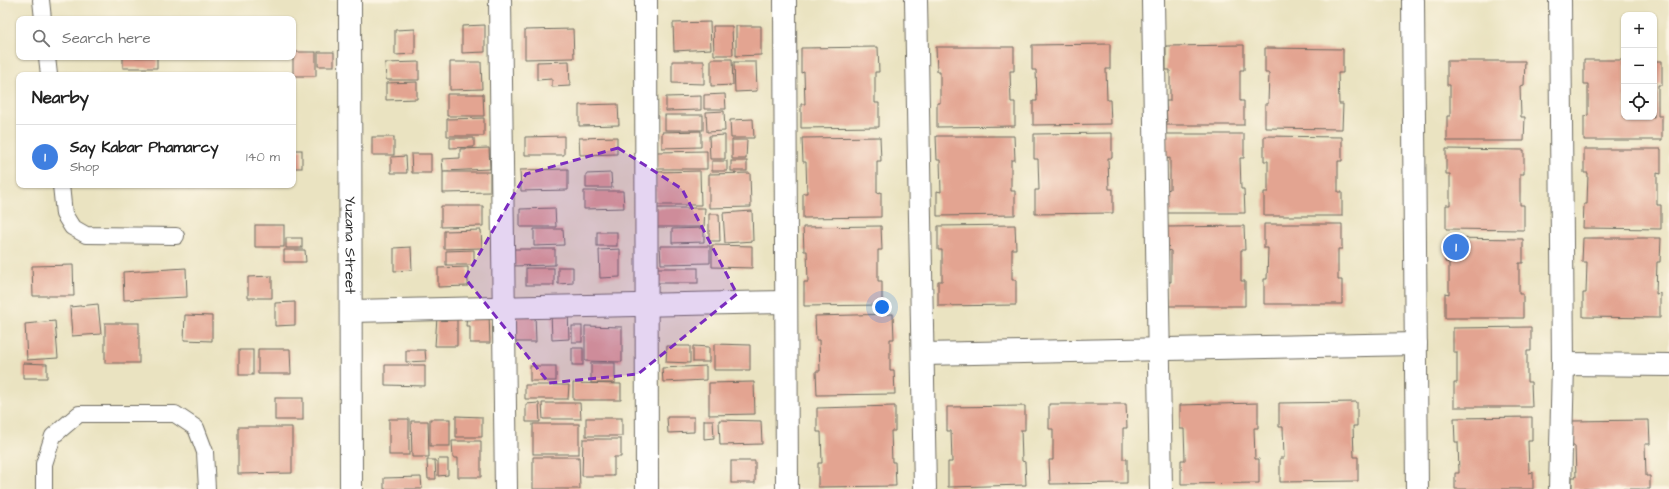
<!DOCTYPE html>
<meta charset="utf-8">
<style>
body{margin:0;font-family:"Architects Daughter",sans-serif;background:#f6f6f6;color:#222}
.controls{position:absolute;right:12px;top:12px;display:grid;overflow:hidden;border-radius:8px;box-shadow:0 1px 3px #0004}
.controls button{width:36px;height:36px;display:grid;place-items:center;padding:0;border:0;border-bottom:1px solid #e0e0e0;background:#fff;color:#222;font:20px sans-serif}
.you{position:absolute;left:882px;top:307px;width:14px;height:14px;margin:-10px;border:3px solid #fff;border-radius:50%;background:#1a73e8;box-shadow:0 0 0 6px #1a73e833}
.badge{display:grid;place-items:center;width:26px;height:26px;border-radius:50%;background:#c8321e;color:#fff;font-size:13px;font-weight:700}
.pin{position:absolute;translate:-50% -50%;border:2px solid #fff;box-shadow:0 1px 4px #0006}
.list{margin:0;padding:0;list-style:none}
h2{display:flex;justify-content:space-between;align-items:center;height:52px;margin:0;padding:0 16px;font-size:17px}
h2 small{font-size:13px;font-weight:400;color:#767676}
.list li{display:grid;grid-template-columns:26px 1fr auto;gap:12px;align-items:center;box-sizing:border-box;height:64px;padding:0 16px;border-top:1px solid #e0e0e0}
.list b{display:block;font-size:15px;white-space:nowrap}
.list p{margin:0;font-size:13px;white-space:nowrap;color:#767676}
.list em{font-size:13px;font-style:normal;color:#767676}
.icon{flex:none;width:22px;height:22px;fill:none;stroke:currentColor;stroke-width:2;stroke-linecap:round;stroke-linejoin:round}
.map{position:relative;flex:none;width:1669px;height:489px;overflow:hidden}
.search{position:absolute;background:#fff;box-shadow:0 1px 3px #0004;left:16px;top:16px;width:280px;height:44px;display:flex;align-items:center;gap:10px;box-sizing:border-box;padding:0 14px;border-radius:8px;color:#767676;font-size:15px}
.panel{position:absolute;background:#fff;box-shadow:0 1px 3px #0004;left:16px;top:72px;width:280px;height:116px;border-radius:8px}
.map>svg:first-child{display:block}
</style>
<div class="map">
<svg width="1669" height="489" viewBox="0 0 1669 489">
<rect width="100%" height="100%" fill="#fcf5e5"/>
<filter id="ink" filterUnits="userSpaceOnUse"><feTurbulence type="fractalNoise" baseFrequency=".025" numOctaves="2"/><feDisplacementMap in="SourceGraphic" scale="8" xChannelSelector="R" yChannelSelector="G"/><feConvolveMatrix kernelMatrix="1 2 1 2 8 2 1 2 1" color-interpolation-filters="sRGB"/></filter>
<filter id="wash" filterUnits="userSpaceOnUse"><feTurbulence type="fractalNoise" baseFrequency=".012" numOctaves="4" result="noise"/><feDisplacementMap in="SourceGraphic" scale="16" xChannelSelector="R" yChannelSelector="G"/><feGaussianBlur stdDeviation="0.9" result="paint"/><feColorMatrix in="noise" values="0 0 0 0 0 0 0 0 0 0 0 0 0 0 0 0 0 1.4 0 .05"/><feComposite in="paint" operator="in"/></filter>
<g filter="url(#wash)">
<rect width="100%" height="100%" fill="#eae3c1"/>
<g id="blocks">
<g fill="#e3a491">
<polygon points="710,22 711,49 674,51 673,23"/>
<polygon points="485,25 485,52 462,53 462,26"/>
<polygon points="713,26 732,26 733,55 714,55"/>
<polygon points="736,26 761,26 761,55 736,56"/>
<polygon points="415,29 415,54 395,55 395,30"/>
<polygon points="573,29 574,58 525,59 525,30"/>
<polygon points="1110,44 1110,69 1106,69 1107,100 1110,100 1111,124 1033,125 1033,101 1037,101 1036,70 1032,70 1032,45"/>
<polygon points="1244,45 1244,70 1240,70 1240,101 1244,101 1244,125 1167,125 1166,101 1170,101 1170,70 1166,70 1166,46"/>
<polygon points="878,47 879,72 875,72 875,103 879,103 879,127 801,128 801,104 805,104 804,72 801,73 801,48"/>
<polygon points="936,47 1014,47 1014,71 1010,71 1011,102 1015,102 1015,126 937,127 937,103 940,103 940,72 937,72"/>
<polygon points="1265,48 1343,49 1343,73 1338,73 1339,104 1343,104 1342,129 1265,128 1265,104 1268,104 1269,73 1265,73"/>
<rect x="293" y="52" width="23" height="24"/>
<rect x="318" y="52" width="16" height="14"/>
<rect x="123" y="57" width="34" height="11"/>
<polygon points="711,59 732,59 733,85 711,86"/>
<polygon points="1584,60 1624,60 1624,117 1654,117 1654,61 1662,61 1662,85 1658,85 1658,116 1662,116 1662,140 1584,140 1584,116 1588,115 1588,84 1584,84"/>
<polygon points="569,61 570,86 552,87 552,79 537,80 537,62"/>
<polygon points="672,61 704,61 704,84 672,83"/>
<polygon points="1447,61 1525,61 1524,85 1520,86 1521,117 1525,117 1524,141 1447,141 1447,116 1450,116 1450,85 1447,85"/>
<polygon points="419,62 419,80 386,80 385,63"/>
<polygon points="450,62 481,62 482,89 450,90"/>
<polygon points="734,62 756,62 757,91 735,92"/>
<polygon points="417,82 417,99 386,100 386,83"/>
<polygon points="447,94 483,94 484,116 447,116"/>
<polygon points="725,94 726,109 704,109 704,95"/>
<polygon points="701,96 701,110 666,111 666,97"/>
<polygon points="618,104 619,125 579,126 579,105"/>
<polygon points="724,111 725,131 707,132 706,112"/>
<rect x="665" y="115" width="38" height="15"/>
<polygon points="484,118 484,136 447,136 447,119"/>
<polygon points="753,119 754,138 731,138 730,120"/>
<polygon points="701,131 701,147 662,148 662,132"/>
<polygon points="1112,133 1112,158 1108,158 1109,189 1113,189 1113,213 1035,214 1035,190 1039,190 1038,159 1034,159 1034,134"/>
<polygon points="1166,134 1244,134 1244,158 1240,158 1241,189 1244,189 1245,213 1167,213 1167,190 1170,189 1170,158 1166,159"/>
<polygon points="725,135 725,159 710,159 709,136"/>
<polygon points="564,136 564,155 525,155 525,137"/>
<polygon points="936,136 1014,136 1015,160 1011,160 1011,191 1015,191 1015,215 937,216 937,191 941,192 940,160 937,160"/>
<polygon points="1264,136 1342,137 1342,161 1338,161 1338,192 1342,192 1342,216 1264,216 1264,192 1268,192 1268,161 1264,161"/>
<rect x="372" y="137" width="22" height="18"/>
<polygon points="617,137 617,154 580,155 579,138"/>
<polygon points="880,137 881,161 877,161 877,193 881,192 881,217 803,218 803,193 807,193 806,162 803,162 802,138"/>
<polygon points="450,138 474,138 474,147 450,148"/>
<polygon points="732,140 747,140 746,159 732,159"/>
<polygon points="489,148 490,169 443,171 442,159 460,158 460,149"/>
<polygon points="1446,149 1524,150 1524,174 1520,174 1520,205 1524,205 1524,230 1446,229 1446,205 1450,205 1450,174 1446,174"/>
<polygon points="1584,149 1661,149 1661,174 1657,173 1657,205 1661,205 1661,229 1583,228 1584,204 1587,204 1588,173 1584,173"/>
<rect x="293" y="150" width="9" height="18"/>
<polygon points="707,151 707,169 657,169 657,152"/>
<polygon points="411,154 431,154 431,173 412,173"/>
<polygon points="406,156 407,173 391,173 391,157"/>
<rect x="712" y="161" width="15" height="10"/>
<rect x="731" y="161" width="16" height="10"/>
<polygon points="568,169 568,190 521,191 520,170"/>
<polygon points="700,171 701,205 656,205 656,172"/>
<polygon points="443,172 490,172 490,192 443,193"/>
<polygon points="611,173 612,188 586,188 586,174"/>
<polygon points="750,173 751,207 709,208 709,174"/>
<polygon points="584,191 623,191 624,208 584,209"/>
<polygon points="441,206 483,206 483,226 441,227"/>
<polygon points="555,208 556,227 520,227 520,209"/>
<polygon points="652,208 705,208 704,227 652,227"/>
<polygon points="752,211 753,241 725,243 723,213"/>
<polygon points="709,214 719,214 720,241 709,241"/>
<polygon points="1264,224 1342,224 1342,249 1338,249 1338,280 1342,280 1342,304 1264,304 1264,279 1267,279 1268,248 1264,248"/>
<rect x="255" y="225" width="29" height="22"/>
<polygon points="1015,225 1016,249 1012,249 1012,280 1016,280 1016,305 938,306 938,281 942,281 942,250 938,250 938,226"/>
<polygon points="881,226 882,250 878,250 878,281 882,281 882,305 804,306 804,282 808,282 807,251 804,251 803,227"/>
<polygon points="1244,226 1245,250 1241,250 1241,281 1245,281 1245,306 1167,306 1167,282 1171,282 1171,251 1167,250 1167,227"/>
<polygon points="704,228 704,242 672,243 672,229"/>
<polygon points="534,229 563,229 564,245 534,246"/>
<polygon points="481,230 482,248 444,249 444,231"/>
<rect x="597" y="232" width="20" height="14"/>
<rect x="286" y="238" width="16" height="10"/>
<polygon points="1446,238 1523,239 1523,263 1519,263 1519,294 1523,294 1523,318 1445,318 1445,293 1449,294 1449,263 1445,262"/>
<polygon points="1583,238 1661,238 1660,262 1657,262 1656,294 1660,293 1660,318 1583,317 1583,293 1586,293 1587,262 1582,262"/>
<polygon points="712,245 752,246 752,268 712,267"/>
<polygon points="660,246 710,246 710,263 661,264"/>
<polygon points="411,247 412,270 394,271 394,248"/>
<polygon points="511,249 555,249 555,265 511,266"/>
<polygon points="620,249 620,277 600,278 599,250"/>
<polygon points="284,250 305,250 306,262 284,262"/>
<polygon points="474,250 474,265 446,265 446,251"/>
<polygon points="73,265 74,296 33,296 32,266"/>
<polygon points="468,267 468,286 438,287 438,268"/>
<polygon points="558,267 573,267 573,283 558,284"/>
<polygon points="186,268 187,297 124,300 123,272"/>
<rect x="526" y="268" width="28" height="17"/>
<rect x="654" y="268" width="44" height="15"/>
<polygon points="272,276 272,298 248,298 248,277"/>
<polygon points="295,302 295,325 275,326 275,303"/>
<polygon points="98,304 101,334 72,336 70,307"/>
<polygon points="568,310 569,339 552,340 551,311"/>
<polygon points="489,313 490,343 470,343 470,326 466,326 467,314"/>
<polygon points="514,313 535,313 536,342 514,342"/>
<polygon points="893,314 894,339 890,339 890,370 894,370 895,394 817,395 816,371 820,371 819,340 816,340 815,316"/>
<polygon points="185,315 212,316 212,341 184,340"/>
<polygon points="437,317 457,317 457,346 435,346"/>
<polygon points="55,321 58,358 27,360 25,324"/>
<rect x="105" y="323" width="34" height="40"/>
<rect x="572" y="326" width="10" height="16"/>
<polygon points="585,326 622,327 622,362 585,361"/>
<polygon points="1531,327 1531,351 1527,351 1527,382 1531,382 1532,407 1454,407 1454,383 1457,383 1457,352 1453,352 1453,328"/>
<polygon points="714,344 750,345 750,370 714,370"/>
<polygon points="667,346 690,346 690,363 666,362"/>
<polygon points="693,346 709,347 709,362 693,362"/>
<rect x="572" y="348" width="11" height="17"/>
<polygon points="258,349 290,349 291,374 258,374"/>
<rect x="239" y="350" width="14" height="25"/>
<polygon points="406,350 425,350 426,361 406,362"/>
<polygon points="23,363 47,364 47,378 23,378"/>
<rect x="591" y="363" width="24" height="20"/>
<polygon points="385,365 425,365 425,386 385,385"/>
<rect x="530" y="366" width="26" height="15"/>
<polygon points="706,366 706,380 663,382 662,368"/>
<polygon points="754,382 755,414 709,415 709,383"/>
<polygon points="573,383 621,384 621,400 573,400"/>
<polygon points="525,385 569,385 568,399 525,399"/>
<rect x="275" y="398" width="28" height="22"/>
<polygon points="1357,402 1357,426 1353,426 1354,457 1358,457 1358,481 1280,482 1280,458 1284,458 1283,427 1279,427 1279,403"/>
<polygon points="539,403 540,422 526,422 526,404"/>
<polygon points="542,403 580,403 581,419 543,419"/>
<polygon points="1258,403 1258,428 1254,428 1255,459 1259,459 1259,483 1181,484 1181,460 1185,460 1184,429 1180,429 1180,405"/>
<polygon points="1049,404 1126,404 1127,428 1123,428 1123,459 1127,459 1127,483 1050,484 1049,460 1053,460 1053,429 1049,429"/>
<polygon points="895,406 895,431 891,431 892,462 895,462 896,486 818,487 818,463 822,463 821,432 817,432 817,408"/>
<polygon points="1025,406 1025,430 1021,430 1022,461 1025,462 1026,485 948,487 948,462 952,462 951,431 947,431 947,407"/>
<polygon points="456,416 482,417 482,437 456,437"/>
<polygon points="667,417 694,417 694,432 668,433"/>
<polygon points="1532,417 1532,441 1528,441 1529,473 1533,472 1533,489 1455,489 1455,473 1459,473 1458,442 1455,442 1454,418"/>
<rect x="586" y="418" width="36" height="18"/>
<rect x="389" y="419" width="20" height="36"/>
<rect x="430" y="419" width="20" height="27"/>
<polygon points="704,420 713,420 714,438 704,439"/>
<polygon points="719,420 761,421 762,444 720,445"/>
<polygon points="1649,420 1650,444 1645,444 1646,476 1650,476 1650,489 1572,489 1572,477 1576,477 1575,446 1572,446 1571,421"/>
<polygon points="411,421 428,421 429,457 412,457"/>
<rect x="533" y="424" width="46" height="30"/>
<polygon points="238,427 292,427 292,473 238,474"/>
<polygon points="583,439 621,439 621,457 614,457 614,476 582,476"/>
<polygon points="452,441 481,441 481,477 458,477 458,458 453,458"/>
<polygon points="533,457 579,457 580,489 533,489"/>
<polygon points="438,459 448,459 448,475 438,476"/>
<polygon points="427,460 435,460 436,479 428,479"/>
<rect x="731" y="461" width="24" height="22"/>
<polygon points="421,477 422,489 384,489 384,478"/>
</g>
</g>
</g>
<g filter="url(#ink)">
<use href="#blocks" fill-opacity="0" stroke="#6e6b60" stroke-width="1"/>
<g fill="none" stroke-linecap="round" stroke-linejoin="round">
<g stroke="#6e6b60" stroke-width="18">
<g id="service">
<polyline points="41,0 43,19"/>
<polyline points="47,57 49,75"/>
<polyline points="61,185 64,214 72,227 86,235 176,236"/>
<polyline points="44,489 44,464 53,436 79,414 175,414 196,428 205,452 207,489"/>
</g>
</g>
<g stroke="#6e6b60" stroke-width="24">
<g id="minor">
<path id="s1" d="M 350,0 L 351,489"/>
<polyline points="500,0 506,489"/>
<polyline points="646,0 647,489"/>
<polyline points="785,0 787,489"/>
<polyline points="916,0 925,489"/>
<polyline points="1153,0 1161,489"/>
<polyline points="1413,0 1417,489"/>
<polyline points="1560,0 1563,364 1560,489"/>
<polyline points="351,311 786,302"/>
<polyline points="923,354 1416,344"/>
<polyline points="1563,364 1669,365"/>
</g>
</g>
<use href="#service" stroke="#fff" stroke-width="16"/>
<use href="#minor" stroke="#fff" stroke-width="22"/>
</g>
</g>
<path fill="#7b2cbf" fill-opacity="0.2" stroke="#7b2cbf" stroke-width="3" stroke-dasharray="8 5" stroke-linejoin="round" d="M 618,148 L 682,189 L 737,294 L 638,374 L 549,383 L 465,278 L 526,174 Z"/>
<g text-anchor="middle" stroke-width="3.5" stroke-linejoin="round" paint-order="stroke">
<g font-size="15" fill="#2b2b2b" stroke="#fcf5e5">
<text dy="5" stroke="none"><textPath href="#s1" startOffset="245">Yuzana Street</textPath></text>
</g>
</g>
</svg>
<div class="controls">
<button>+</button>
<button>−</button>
<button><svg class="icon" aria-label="locate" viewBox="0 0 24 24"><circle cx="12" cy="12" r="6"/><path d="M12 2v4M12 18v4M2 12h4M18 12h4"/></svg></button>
</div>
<div class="you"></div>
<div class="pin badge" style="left:1456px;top:247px;background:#3f7fe0">1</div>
<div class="search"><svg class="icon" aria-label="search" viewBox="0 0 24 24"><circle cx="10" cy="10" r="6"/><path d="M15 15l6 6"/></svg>Search here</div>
<section class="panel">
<h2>Nearby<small></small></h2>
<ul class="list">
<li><span class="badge" style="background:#3f7fe0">1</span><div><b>Say Kabar Phamarcy</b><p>Shop</p></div><em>140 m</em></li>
</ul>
</section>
</div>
